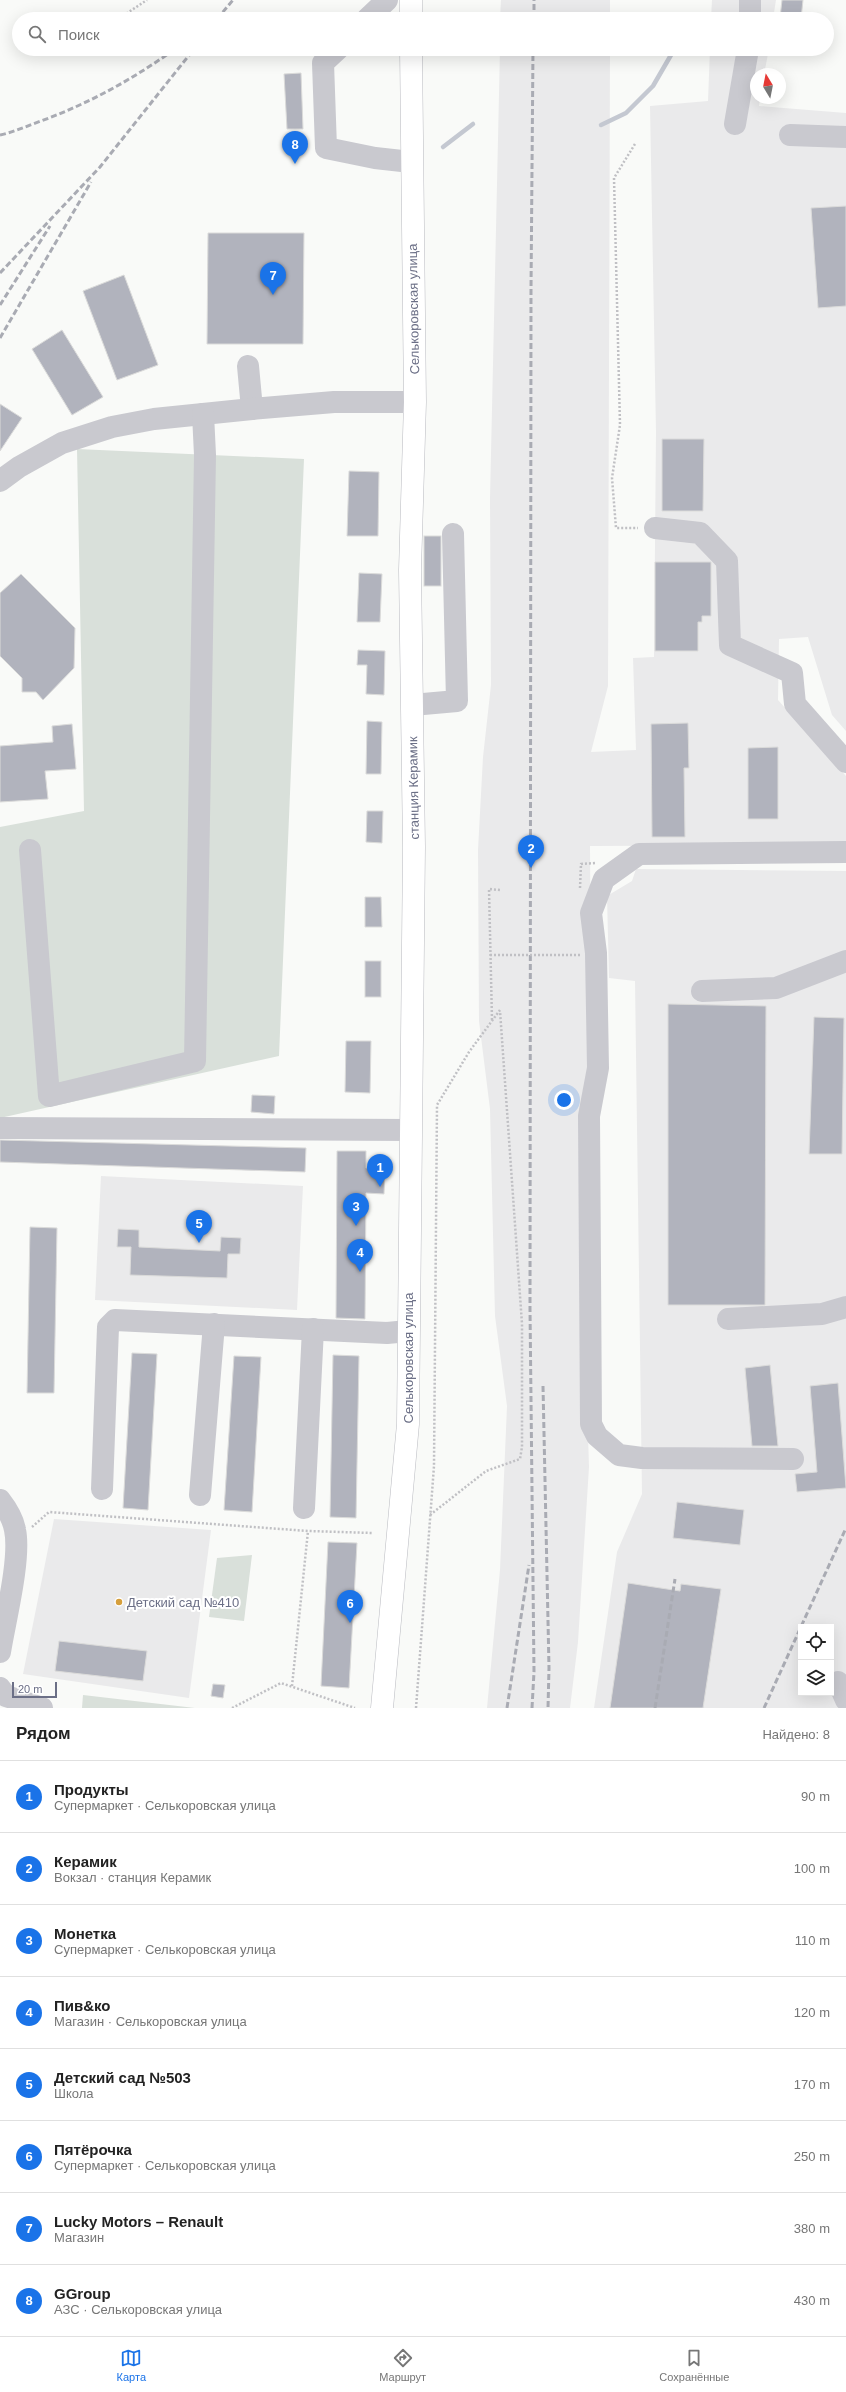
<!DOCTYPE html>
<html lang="ru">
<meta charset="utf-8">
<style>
body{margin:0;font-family:Helvetica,sans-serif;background:#f6f6f6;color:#222}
.controls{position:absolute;right:12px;bottom:12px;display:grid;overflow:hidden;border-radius:0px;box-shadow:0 4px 16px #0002}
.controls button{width:36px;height:36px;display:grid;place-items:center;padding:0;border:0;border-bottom:1px solid #e0e0e0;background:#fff;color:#222;font:20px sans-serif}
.compass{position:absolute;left:750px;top:68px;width:36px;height:36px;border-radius:50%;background:#fff;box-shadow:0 4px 16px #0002;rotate:350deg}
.scale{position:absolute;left:12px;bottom:10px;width:45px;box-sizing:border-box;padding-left:4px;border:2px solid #6b6f86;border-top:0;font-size:11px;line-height:14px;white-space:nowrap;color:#6b6f86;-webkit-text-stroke:3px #fff;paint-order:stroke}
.you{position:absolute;left:564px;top:1100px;width:14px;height:14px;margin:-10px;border:3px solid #fff;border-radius:50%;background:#1a73e8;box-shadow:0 0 0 6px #1a73e833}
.badge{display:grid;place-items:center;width:26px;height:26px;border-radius:50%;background:#1a73e8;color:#fff;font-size:13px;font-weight:700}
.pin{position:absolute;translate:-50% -33px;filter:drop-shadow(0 1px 2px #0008)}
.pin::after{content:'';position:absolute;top:21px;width:14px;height:12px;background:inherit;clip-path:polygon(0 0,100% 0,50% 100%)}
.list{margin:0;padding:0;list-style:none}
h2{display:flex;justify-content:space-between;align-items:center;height:52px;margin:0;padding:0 16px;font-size:17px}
h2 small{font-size:13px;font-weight:400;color:#767676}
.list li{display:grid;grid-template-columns:26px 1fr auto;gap:12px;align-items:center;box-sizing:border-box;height:72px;padding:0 16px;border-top:1px solid #e0e0e0}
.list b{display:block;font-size:15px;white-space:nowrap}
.list p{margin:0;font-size:13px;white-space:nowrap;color:#767676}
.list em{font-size:13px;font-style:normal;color:#767676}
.icon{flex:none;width:22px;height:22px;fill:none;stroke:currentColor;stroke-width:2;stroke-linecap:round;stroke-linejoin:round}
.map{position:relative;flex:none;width:846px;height:1708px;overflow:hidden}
.search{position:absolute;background:#fff;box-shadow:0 4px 16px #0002;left:12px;right:12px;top:12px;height:44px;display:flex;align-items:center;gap:10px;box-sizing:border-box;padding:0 14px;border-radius:22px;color:#767676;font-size:15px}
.sheet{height:628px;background:#fff}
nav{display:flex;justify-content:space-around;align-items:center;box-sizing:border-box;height:56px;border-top:1px solid #e0e0e0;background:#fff;font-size:11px;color:#767676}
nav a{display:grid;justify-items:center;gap:2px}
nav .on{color:#1a73e8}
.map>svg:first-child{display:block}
</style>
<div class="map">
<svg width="846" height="1708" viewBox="0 0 846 1708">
<rect width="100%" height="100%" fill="#f9faf8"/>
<g fill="#eaeaeb" fill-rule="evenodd">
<polygon points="501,0 610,0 610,19 500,19"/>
<polygon points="712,0 776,0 773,19 711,19"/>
<polygon points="500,49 610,49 608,686 591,752 636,750 633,658 654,657 656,432 650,106 708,101 710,49 769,49 764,74 756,74 756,98 760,98 759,106 846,113 846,731 832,715 808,637 779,639 778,700 846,776 846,845 590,846 591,1000 583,1275 589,1467 578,1642 570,1708 487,1708 500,1570 507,1406 495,1316 490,1109 479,1021 478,850 483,757 491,685 490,499"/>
<path d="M 636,869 L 846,871 L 846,1708 L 594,1708 L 617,1552 L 642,1494 L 635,981 L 609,978 L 607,896 L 632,881 ZM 801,1627 L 831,1627 L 831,1693 L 801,1693 Z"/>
<polygon points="101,1176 303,1186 297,1310 95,1300"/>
<polygon points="54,1519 211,1530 189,1698 23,1674"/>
</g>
<g fill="#d9e0da">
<polygon points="77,449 304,459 279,1056 0,1118 0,827 84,811"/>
<polygon points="252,1555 244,1621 209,1617 217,1558"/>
<polygon points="83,1695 195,1708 82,1708"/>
</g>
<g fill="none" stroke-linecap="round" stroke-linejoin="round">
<g stroke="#c4c8d1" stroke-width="4.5">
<polyline points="601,125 626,113 653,86 671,55"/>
<polyline points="443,147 473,124"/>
</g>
</g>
<g fill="#b1b3bd" stroke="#dbdbda">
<polygon points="782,0 803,0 801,19 780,18"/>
<polygon points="301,73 303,129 287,129 284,74"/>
<polygon points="846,206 846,306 818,308 811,208"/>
<polygon points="208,233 304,233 303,344 207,344"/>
<polygon points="124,275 158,365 117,380 83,291"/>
<polygon points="62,330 103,397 72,415 32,349"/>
<polygon points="0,404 22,418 0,451"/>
<polygon points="662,439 704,439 703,511 662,511"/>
<polygon points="349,471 379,472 378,536 347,536"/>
<rect x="424" y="536" width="17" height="50"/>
<polygon points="655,562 711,562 711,616 702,616 702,622 698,622 698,651 655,651"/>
<polygon points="359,573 382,574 380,622 357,622"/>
<polygon points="21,574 75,628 74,668 43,700 36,692 22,692 22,678 0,656 0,593"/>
<polygon points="358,650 385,651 384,695 366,694 367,665 357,665"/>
<polygon points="367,721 382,722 381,774 366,774"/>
<polygon points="688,723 689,768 684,768 685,837 652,837 651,724"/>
<polygon points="72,724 76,769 45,771 48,799 0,802 0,746 53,742 52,726"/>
<polygon points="778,747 778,819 748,819 748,748"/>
<polygon points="367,811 383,811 382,843 366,842"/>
<polygon points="365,897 381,897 382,927 365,927"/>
<rect x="365" y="961" width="16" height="36"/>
<polygon points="668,1004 766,1006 765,1305 668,1305"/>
<polygon points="814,1017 844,1018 842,1154 809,1154"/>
<polygon points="346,1041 371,1041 370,1093 345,1092"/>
<polygon points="252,1095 275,1096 274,1114 251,1112"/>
<polygon points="0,1140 306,1148 305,1172 0,1162"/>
<polygon points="337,1151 366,1151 366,1168 385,1168 384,1194 366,1193 365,1319 336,1318"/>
<polygon points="30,1227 57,1228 54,1393 27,1393"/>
<polygon points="118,1229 139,1230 139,1247 220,1251 221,1237 241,1238 240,1254 228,1254 227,1278 130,1275 131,1247 117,1247"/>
<polygon points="132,1353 157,1354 148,1510 123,1508"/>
<polygon points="333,1355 359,1356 356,1518 330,1517"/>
<polygon points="234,1356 261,1357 252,1512 224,1510"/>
<polygon points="770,1365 778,1446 752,1446 745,1368"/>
<polygon points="838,1383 846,1488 797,1492 795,1474 817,1472 810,1386"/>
<polygon points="677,1502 744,1510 740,1545 673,1538"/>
<polygon points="328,1542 357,1543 349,1688 321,1686"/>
<polygon points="628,1583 680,1591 681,1584 721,1589 703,1708 610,1708"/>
<polygon points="59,1641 147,1651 143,1681 55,1671"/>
<polygon points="213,1684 225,1685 223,1698 211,1696"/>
</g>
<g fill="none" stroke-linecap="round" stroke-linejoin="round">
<g stroke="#b9bac0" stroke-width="23">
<g id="major">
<polyline points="411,19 411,0"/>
<polyline points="382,1708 408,1424 414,847 410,570 415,402 411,49"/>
</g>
</g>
<g stroke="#c0c0c4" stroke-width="2.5" stroke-dasharray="2 2" stroke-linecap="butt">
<polyline points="112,19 118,19 147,0"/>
<polyline points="635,144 614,178 620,425 612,478 616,528 638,528"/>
<polyline points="580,888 581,864 595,863"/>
<polyline points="492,1020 489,889 500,890"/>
<polyline points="430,1515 486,1471 520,1459 522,1447 522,1324 500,1011"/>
<polyline points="32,1527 49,1512 308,1531 373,1533"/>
<polyline points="292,1686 308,1531"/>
<polyline points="232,1708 281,1683 355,1708"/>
<polyline points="416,1708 434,1466 437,1105 469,1052 500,1010"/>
</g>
<g stroke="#c9c9cf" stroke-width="22">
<polyline points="367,19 387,0"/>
<polyline points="750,19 750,0"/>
<polyline points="338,49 323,63 326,148 375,158 411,162"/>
<polyline points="735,124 748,49"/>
<polyline points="790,135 846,137"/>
<polyline points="248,366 252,409"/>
<polyline points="0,481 19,467 62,443 112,427 154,419 252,409 334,402 415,402"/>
<polyline points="655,528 700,533 727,561 730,645 792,673 795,704 846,762"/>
<polyline points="412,705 457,701 453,534"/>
<polyline points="30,850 49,1096 195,1061 205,455 203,414"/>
<polyline points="702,991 776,988 846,961"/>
<polyline points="0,1128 409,1130"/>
<polyline points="728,1319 822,1314 846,1307"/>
<polyline points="793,1459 642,1458 619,1455 597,1436 591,1424 589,1116 598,1068 596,953 591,913 604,879 639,854 846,852"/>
<polyline points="102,1489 108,1327 115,1320 387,1333 408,1331"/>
<polyline points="200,1495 214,1324"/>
<path d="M 0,1500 C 7,1509 13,1518 15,1530 C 21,1558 5,1621 0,1652"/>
<polyline points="304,1508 313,1329"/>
<polyline points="838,1682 846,1700"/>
<polyline points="0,1688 6,1696 42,1708"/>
</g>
<use href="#major" stroke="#fff" stroke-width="22"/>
<g stroke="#a9abb3" stroke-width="3" stroke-dasharray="6 3" stroke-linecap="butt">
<polyline points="217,19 233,0"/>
<polyline points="534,19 534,0"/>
<path d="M 0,135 C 14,132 27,126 41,121 C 90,103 133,79 175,49"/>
<polyline points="0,273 100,167 194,49"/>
<polyline points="0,305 50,226"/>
<polyline points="0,338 91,182"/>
<polyline points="543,1386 549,1668 548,1708"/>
<polyline points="507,1708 529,1565"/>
<polyline points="532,1708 534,1672 530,1309 531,290 533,49"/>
<polyline points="655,1708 675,1579"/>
<polyline points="764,1708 846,1528"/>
</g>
<polyline stroke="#c0c0c4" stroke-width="2.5" stroke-dasharray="2 2" stroke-linecap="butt" points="490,955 580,955"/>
</g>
<circle fill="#d69f3b" stroke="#fff" stroke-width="1.5" cx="119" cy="1602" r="4"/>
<g text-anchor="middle" stroke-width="4" stroke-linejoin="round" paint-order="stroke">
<g font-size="13" fill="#6b6f86" stroke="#fff">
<text transform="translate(413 309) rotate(-91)" y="5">Селькоровская улица</text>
<text transform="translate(413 788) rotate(-91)" y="5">станция Керамик</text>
<text transform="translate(408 1358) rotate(-90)" y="5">Селькоровская улица</text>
</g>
<g font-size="13" fill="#6b6f86" stroke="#fff" text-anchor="start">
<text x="127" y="1607">Детский сад №410</text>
</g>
</g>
</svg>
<div class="controls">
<button><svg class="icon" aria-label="locate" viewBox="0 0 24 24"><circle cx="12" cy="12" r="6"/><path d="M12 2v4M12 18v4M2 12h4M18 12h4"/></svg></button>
<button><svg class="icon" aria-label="layers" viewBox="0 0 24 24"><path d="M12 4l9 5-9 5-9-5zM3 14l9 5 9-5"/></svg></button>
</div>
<svg class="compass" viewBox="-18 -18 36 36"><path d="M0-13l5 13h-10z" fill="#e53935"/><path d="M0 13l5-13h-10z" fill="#767676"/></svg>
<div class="scale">20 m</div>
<div class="you"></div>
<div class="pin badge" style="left:380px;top:1187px">1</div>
<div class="pin badge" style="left:531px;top:868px">2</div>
<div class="pin badge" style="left:356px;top:1226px">3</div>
<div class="pin badge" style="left:360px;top:1272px">4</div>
<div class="pin badge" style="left:199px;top:1243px">5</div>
<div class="pin badge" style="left:350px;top:1623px">6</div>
<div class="pin badge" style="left:273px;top:295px">7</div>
<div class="pin badge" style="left:295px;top:164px">8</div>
<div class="search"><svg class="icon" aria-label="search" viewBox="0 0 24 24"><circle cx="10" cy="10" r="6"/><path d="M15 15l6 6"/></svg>Поиск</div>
</div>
<section class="sheet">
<h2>Рядом<small>Найдено: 8</small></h2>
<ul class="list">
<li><span class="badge">1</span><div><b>Продукты</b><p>Супермаркет · Селькоровская улица</p></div><em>90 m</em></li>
<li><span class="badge">2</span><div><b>Керамик</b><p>Вокзал · станция Керамик</p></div><em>100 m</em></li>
<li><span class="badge">3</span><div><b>Монетка</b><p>Супермаркет · Селькоровская улица</p></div><em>110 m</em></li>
<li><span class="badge">4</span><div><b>Пив&amp;ко</b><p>Магазин · Селькоровская улица</p></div><em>120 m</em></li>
<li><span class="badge">5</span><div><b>Детский сад №503</b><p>Школа</p></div><em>170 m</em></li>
<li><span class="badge">6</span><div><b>Пятёрочка</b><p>Супермаркет · Селькоровская улица</p></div><em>250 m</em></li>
<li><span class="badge">7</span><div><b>Lucky Motors – Renault</b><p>Магазин</p></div><em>380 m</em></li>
<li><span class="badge">8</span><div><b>GGroup</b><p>АЗС · Селькоровская улица</p></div><em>430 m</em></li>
</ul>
</section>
<nav>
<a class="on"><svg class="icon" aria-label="map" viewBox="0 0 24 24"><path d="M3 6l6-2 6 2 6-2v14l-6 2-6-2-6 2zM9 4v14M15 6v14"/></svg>Карта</a>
<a><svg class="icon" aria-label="directions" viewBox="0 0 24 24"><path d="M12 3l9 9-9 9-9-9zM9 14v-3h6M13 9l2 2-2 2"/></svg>Маршрут</a>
<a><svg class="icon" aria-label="saved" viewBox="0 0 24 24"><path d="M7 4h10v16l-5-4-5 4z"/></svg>Сохранённые</a>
</nav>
